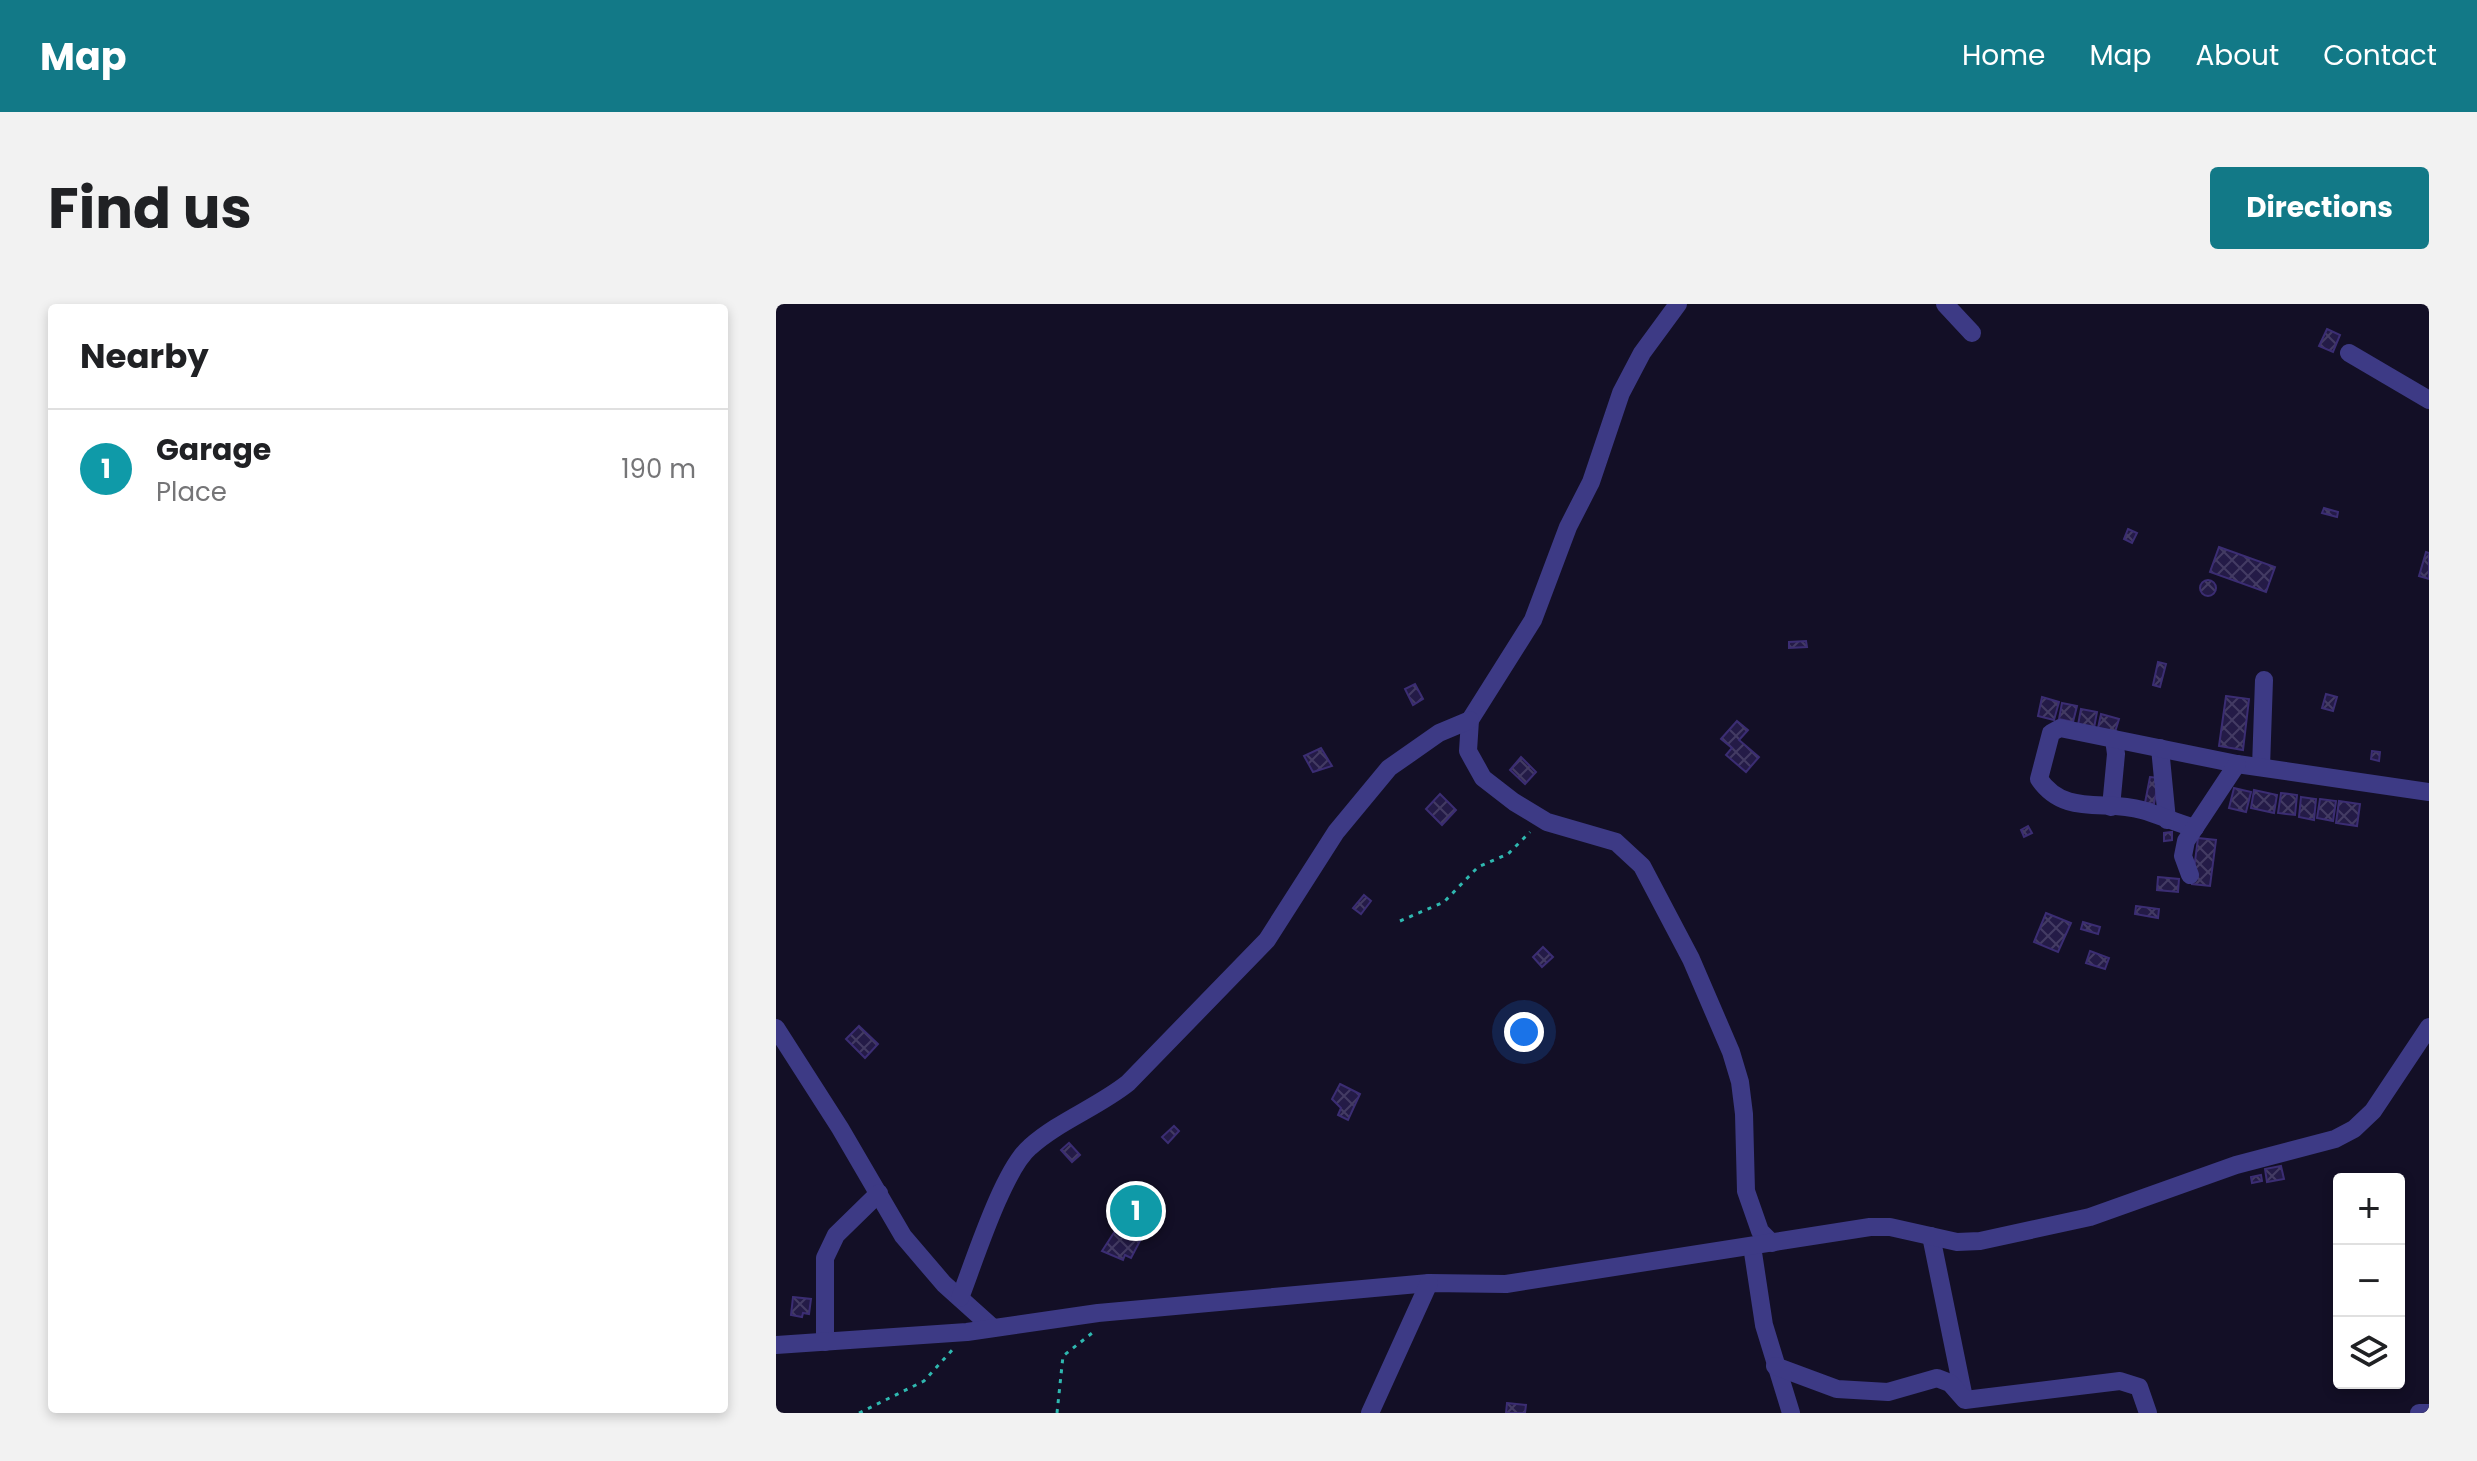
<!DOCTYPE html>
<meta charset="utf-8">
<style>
body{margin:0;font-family:Poppins,sans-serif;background:#f2f2f2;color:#202124}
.controls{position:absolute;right:24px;bottom:24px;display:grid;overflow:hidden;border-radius:8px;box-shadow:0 4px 12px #0003}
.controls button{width:72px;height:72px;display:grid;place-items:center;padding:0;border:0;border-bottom:2px solid #e0e0e0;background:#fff;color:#202124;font:40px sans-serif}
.you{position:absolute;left:748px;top:728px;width:28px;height:28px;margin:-20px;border:6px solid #fff;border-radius:50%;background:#1a73e8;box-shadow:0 0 0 12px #1a73e833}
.badge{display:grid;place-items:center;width:52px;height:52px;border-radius:50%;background:#127987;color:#fff;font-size:26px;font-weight:700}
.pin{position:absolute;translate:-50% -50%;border:4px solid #fff;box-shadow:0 2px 8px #0006}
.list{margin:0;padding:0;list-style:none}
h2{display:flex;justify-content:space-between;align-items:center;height:104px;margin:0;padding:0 32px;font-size:34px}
h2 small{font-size:26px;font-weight:400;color:#757577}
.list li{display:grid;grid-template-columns:52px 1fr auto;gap:24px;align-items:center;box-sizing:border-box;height:120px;padding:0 32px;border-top:2px solid #e0e0e0}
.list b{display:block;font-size:30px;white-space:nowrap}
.list p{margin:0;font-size:26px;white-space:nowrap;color:#757577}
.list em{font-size:26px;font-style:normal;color:#757577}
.icon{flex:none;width:44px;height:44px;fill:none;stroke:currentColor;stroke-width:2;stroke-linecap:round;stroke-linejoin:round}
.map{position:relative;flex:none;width:1653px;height:1109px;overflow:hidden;border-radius:8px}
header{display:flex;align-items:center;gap:48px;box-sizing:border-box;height:112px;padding:0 40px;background:#127987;color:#fff}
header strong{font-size:38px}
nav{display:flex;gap:44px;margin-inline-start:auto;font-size:28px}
.intro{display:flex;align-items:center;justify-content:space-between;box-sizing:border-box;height:192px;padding:0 48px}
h1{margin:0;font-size:56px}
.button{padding:20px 36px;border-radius:8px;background:#127987;color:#fff;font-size:28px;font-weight:700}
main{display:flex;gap:48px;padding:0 48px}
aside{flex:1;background:#fff;border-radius:8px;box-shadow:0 4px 12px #0003}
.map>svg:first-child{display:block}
</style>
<header>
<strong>Map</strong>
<nav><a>Home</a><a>Map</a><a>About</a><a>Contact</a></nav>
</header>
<div class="intro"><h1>Find us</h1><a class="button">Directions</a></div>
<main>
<aside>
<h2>Nearby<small></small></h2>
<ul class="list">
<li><span class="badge" style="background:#0f9aa8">1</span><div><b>Garage</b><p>Place</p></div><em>190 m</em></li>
</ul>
</aside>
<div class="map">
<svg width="1653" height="1109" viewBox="0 0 1653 1109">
<defs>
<pattern id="building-cross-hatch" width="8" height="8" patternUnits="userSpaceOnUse" patternTransform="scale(2)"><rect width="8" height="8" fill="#241b47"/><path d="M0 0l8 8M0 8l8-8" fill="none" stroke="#433b63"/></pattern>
</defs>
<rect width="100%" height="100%" fill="#130f26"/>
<g fill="url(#building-cross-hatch)" stroke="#3b2d73" stroke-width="2">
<polygon points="1551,25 1564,31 1557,48 1543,42"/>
<polygon points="1548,204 1562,208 1561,213 1546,209"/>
<polygon points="1352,225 1361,229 1356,239 1348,235"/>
<polygon points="1443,243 1499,263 1490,288 1434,268"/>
<polygon points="1650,248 1653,249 1653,275 1643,272"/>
<circle cx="1432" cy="284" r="8"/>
<polygon points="1030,337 1031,343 1013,344 1013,338"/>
<polygon points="1382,358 1390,360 1384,383 1377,381"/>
<polygon points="639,380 647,395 637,401 629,385"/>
<polygon points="1550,390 1561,393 1557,407 1546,404"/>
<polygon points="1450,392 1473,395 1467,446 1443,442"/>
<polygon points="1266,393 1283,398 1278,416 1262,412"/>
<polygon points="1286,399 1301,402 1297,418 1283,415"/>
<polygon points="1305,405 1321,408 1318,424 1302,421"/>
<polygon points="1325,410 1343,415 1339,428 1322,424"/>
<polygon points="961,417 972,426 963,436 983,453 970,468 950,451 956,444 945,435"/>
<polygon points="545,444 556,462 537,468 528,452"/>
<polygon points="1596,447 1604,448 1603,457 1595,455"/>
<polygon points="745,453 760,468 749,480 734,466"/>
<polygon points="1374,473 1383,474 1378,500 1369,499"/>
<polygon points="1458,484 1475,488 1470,508 1453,504"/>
<polygon points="1478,486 1501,491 1498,509 1475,504"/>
<polygon points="1505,489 1521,491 1519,511 1502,509"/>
<polygon points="664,490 680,506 666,521 650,505"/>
<polygon points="1525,493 1540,495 1538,516 1523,513"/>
<polygon points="1544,495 1560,497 1557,517 1541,514"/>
<polygon points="1563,497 1584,500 1581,522 1560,519"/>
<polygon points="1252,522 1256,529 1248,533 1245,526"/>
<polygon points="1396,528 1396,536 1388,537 1388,529"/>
<polygon points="1422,534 1440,536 1434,582 1416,580"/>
<polygon points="1382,573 1403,575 1402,588 1381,586"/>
<polygon points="588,591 595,597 585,610 577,604"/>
<polygon points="1360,602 1383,605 1382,614 1359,610"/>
<polygon points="1270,609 1295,619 1282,648 1258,638"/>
<polygon points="1307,618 1324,623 1322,630 1305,625"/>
<polygon points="767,643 777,653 766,663 757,653"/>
<polygon points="1314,647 1333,654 1329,665 1310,659"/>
<polygon points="83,722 102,740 89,754 70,735"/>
<polygon points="564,780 584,790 572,816 562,811 565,804 556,795"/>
<polygon points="398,822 403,827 392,839 386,833"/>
<polygon points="293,839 304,851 296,858 285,846"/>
<polygon points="1505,862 1508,875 1491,878 1489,865"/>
<polygon points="1485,871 1486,877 1476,879 1475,873"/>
<polygon points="350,892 378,911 371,921 343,903"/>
<polygon points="341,924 365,935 355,954 349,951 347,956 326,947"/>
<polygon points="17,993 35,995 33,1010 27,1009 26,1013 15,1011"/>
<polygon points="731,1099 750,1101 749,1109 730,1109"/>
</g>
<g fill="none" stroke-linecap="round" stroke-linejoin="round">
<g stroke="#2fb8b0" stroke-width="3" stroke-dasharray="4 6" stroke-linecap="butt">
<polyline points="624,617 668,598 702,563 732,550 754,528"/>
<polyline points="83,1109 148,1077 178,1044"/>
<polyline points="281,1109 287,1052 320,1026"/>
</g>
<g stroke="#3d3a85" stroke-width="18">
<polyline points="902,0 866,49 845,89 815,178 792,223 757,316 694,416 692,447 707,474 738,498 771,518 840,538 866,562 915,655 955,748 964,778 968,810 970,887 984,927 996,939"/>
<polyline points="1169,0 1196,29"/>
<polyline points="1573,49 1653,96"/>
<polyline points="1384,444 1391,516"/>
<polyline points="1485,463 1488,376"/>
<polyline points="1335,503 1340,450 1338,435"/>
<path d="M 1419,524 C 1400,519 1384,511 1366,506 C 1329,495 1289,513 1263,475 L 1275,429 L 1284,424 L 1461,460 L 1653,488"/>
<polyline points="1414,571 1407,552 1410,537 1461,460"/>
<polyline points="0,724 64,824 127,932 168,980 217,1024"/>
<polyline points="1155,932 1188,1094"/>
<polyline points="976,942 988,1021 1015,1109"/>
<path d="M 184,994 C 198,958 227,866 254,843 C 283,817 322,803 352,779 L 491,636 L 560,528 L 613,464 L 663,429 L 694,416"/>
<polyline points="49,1038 49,954 60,931 103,889"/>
<polyline points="0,1041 191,1028 322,1009 653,979 730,980 1094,923 1114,923 1181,938 1204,937 1314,913 1460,861 1559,835 1578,825 1597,807 1653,723"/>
<polyline points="999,1062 1061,1085 1112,1088 1161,1074 1174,1079 1189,1096 1344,1077 1363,1083 1372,1109"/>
<polyline points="594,1109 653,979"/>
<polyline points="1643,1109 1653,1109"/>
</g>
</g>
</svg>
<div class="controls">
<button>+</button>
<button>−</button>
<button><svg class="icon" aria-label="layers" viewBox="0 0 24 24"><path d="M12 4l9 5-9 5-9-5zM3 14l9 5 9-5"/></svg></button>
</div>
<div class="you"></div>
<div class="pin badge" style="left:360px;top:907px;background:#0f9aa8">1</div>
</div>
</main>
